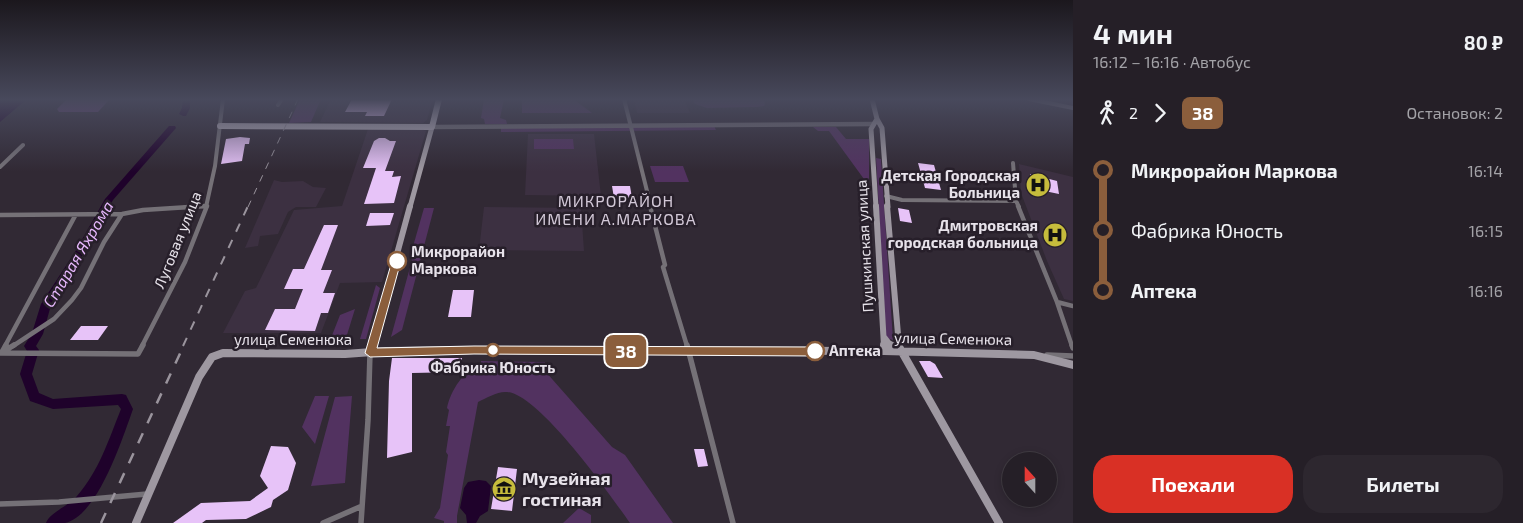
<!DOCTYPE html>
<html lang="ru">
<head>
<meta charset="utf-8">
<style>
	:root { --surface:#251f27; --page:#2d272f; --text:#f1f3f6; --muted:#a3a2a7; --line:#423d44; --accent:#d93025 }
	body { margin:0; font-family:"Exo 2",sans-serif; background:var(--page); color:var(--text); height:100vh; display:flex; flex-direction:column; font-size:19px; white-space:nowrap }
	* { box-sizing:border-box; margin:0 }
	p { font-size:16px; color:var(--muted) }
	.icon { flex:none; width:28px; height:28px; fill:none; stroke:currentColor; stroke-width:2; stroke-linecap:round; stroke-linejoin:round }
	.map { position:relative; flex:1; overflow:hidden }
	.details { display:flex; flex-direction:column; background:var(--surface); width:450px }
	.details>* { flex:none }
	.badge { padding:0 10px; border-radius:8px; font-size:18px; line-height:32px }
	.needle { width:32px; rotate:339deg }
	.buttons { position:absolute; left:1002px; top:452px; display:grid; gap:10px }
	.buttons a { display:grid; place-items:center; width:55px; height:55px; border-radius:50%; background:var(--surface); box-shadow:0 2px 8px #0003,0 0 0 1px var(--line); font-size:25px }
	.map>.badge { position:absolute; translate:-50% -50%; box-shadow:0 0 0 2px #fff }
	.legs { display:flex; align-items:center; gap:8px; height:55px; padding:0 20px; font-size:16px }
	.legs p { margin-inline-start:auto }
	.head { display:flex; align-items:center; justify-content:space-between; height:85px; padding:0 20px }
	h1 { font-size:28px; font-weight:700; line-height:38px }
	.action { display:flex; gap:10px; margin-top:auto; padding:10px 20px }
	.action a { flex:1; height:58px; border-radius:20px; background:var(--accent); color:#fff; font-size:20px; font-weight:700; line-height:58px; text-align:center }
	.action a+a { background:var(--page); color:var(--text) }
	ul { padding:0 20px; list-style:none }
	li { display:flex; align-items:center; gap:18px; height:60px; font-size:19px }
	li i { display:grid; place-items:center; width:8px; height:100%; margin:0 6px; background:currentColor }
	li i::after { content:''; width:12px; height:12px; margin:-6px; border:4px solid; border-radius:50%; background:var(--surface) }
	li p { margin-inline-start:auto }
	li:first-child i { background:linear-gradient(#0000 50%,currentColor 0) }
	li:last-child i { background:linear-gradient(currentColor 50%,#0000 0) }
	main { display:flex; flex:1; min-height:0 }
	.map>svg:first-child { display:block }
	.built { fill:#3c3041 }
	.green { fill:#523260 }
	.forest { fill:#6c447e }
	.water { fill:#1f022b }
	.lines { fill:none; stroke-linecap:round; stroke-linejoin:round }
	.river { fill:#1f022b; fill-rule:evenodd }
	.building { fill:#e7c3f8 }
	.minor-far2 { stroke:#757177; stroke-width:4 }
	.minor-far1 { stroke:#757177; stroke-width:4.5 }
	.minor { stroke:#757177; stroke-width:5.5 }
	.tertiary { stroke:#757177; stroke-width:4.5 }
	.secondary-far2 { stroke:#9e98a1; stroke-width:5 }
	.secondary-far1 { stroke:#9e98a1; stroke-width:6 }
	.secondary { stroke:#9e98a1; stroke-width:8 }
	.primary { stroke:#beb6c2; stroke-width:6 }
	.rail-far2 { stroke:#9a949d; stroke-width:1; stroke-dasharray:7 7; stroke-linecap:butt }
	.rail-far1 { stroke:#9a949d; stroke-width:2; stroke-dasharray:9 9; stroke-linecap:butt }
	.rail { stroke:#9a949d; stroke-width:2.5; stroke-dasharray:11 11; stroke-linecap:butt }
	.line-1 { fill:#8b5e3c; stroke:#fff }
	.stop-1-dot { fill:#fff; stroke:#8b5e3c; stroke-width:2.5 }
	.labels { text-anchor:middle; stroke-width:5; stroke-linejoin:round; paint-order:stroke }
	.poi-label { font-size:15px; font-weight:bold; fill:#e7e2ea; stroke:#271f2a; text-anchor:end }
	.street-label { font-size:15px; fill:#e7e2ea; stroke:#271f2a }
	.stop-label { font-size:15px; font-weight:bold; fill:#e7e2ea; stroke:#271f2a; text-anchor:start }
	.neighbourhood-label { font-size:16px; letter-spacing:1px; fill:#d2c8d7; stroke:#271f2a }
	.water-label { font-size:16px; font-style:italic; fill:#e7b8fd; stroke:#271f2a }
	.near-poi-label { font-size:18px; font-weight:bold; fill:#e7e2ea; stroke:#271f2a; text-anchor:start }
</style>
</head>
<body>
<main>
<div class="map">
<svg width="1073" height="523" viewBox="0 0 1073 523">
	<rect width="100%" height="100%" fill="#312934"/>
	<path class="built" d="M331,99h102l-6,21 -4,3 -103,-1z
		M634,99h50l6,14h-53z
		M368,129h52l6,2 -44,151 -42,1 -19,50h-98l22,-42 11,-3 38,-78 48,-4z
		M528,134h66l7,62 -76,-1z
		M1019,164l54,13v124l-9,-2 -17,-38 -26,-68z
		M274,180l8,2 21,-1 10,6 13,1 -10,19h-20l-8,5 -10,22 -18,2 -2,10 -13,2z
		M484,207l97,1 3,43 -105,-1z"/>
	<path class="green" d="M300,99h21l-10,23 -22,1z
		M484,99h20l-4,19 6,2 1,4h-22l-1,-5 -3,-1z
		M522,99h53l1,2 16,12h-70z
		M692,99h71l2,4 -1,3 -7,1 -50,1 -12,-4z
		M714,126l2,4 -215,2v-5z
		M813,127h23l10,12h23v47l-40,-55h-11z
		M534,139h39l1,10h-40z
		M876,158l5,1 12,181 -7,-2z
		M650,166h33l6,16h-34z
		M424,208h10l-32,122 -11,7 21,-77 -2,-3z
		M376,285l4,3 -14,51h-6z
		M355,309l-9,29h-15l9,-23z
		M481,361l64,1v9l67,76 13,8 48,68h-43c-20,-28 -90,-128 -123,-131 -9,-1 -21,6 -29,10l-21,114v7h-13v-2l-10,-3 6,-10 8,-53 -2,-3 4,-26h-4l3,-16 -2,-2c3,-16 18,-41 34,-42z
		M315,396h14l-14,48 -13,-17z
		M352,396l-7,87 -34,3 24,-89z
		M579,508l12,7v8h-28z"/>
	<path class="forest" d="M67,99h43l-12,13h-39l-2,-3z"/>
	<path class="water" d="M0,99h27l-27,23z
		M479,480l7,1 5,5 -3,25 -8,5 -4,7h-9l-1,-8 -6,-7 4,-20 4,-6z"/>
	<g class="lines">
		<path class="river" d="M183,99h7v9l-4,8h-3l-4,-2 3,-6z
			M169,126h6l1,2 -63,72 -29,53 -33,52 -8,29 -7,12 3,4 -7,24 7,19 14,6 69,-5 4,1 7,14c-10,28 -35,107 -68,114 -6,0 -13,0 -19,0 4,-11 23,-17 31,-27 22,-25 32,-57 44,-87l-3,-4 -65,4 -23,-8 -10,-27 7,-23 -3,-5 8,-13 9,-29 34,-52 30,-53z"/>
	</g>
	<path class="building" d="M352,99h40l-8,17h-19l2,-4h-22z
		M240,137l10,1 -1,6h-4l-3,17 -21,3 5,-25z
		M379,138h6l5,3h6l-11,30h9l-2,6 9,-1 -7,27 -30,1 12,-36h-13l11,-27z
		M918,163l16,2 7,25 -16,-2z
		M1030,174l27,7 2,13 -29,-6z
		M612,186h18l2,12h-18z
		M898,208l11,2 3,13 -12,-2z
		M370,213h24l-4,12 -24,1z
		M324,225h14l-17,45h11l-9,23h12l-7,20h-7l-6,18 -50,-1 10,-21h20l8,-20h-19l9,-20h11z
		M453,290h21l-3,27h-23z
		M81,326h27l-10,14h-28z
		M392,358h70l-1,14 -49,1v79l-25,6 2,-77z
		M919,361h11l5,3 8,14 -15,-1z
		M271,446l17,1 8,16 -8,27 -15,10 -2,7 -25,12 -40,1 -4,3h-29l28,-20 49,-2 18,-13 -8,-12z
		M694,449h10l4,17 -10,1z
		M498,467l19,2 -5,42 -21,-2z"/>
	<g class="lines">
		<path class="minor-far2" d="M624,99l27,108
			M1029,99l44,9
			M278,105l4,-6
			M1013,163l3,38 3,6
			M0,167l23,-22
			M886,196l16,4 114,1
			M185,207l22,-1
			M206,207l9,-41 8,-67"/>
		<path class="minor-far1" d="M650,206l15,59 -2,2 24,79
			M1018,206l39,96 15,44
			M0,215l122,-1 21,-4 62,-4
			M1057,302l16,4
			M5,346l70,-130
			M13,346l41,-27 18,-19 9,-12 23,-46 18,-28
			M142,346l43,-84 22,-56"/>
		<path class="minor" d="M687,345l46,178
			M1072,345l1,3
			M2,352l4,-7
			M3,352l11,-7
			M0,353l138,1 5,-9
			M1047,355l26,1
			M0,504l59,-2 88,-8
			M323,523l39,-17
			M361,523l7,-103 2,-67"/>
		<path class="tertiary" d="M432,127l441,-3"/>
		<path class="secondary-far2" d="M872,99l5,20 5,9 6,79
			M410,207l22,-80
			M876,207l-5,-78 6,-10"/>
		<path class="secondary-far1" d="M876,206l8,140
			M887,206l12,140
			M884,337l7,9
			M372,346l38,-140"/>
		<path class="secondary" d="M884,345v6
			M890,345l10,6
			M898,345l101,178
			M370,353l2,-8
			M136,523l63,-146 13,-20 11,-4 122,1 41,-3 88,-1 410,1 150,4 39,10"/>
		<path class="primary" d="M220,126l212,1 7,-28"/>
		<path class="rail-far2" d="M248,207l50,-108"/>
		<path class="rail-far1" d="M183,346l65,-140"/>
		<path class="rail" d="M101,523l83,-178"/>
	</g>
	<linearGradient id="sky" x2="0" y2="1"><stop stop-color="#1b171d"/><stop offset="0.58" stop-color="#48495c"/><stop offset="1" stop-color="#48495c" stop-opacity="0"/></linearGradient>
	<rect width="1073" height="172" fill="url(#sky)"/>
	<path class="line-1" d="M397,258l4,3 -24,87 97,-2 341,1 6,4 -6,5 -341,-2 -104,3 -5,-4 27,-92z"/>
	<defs>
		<symbol id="hospital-disc" viewBox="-11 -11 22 22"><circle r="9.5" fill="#c6bc3c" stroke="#271f2a"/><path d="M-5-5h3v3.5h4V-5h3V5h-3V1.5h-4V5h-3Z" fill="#111"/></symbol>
		<symbol id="museum-disc" viewBox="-11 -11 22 22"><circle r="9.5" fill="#c6bc3c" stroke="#271f2a"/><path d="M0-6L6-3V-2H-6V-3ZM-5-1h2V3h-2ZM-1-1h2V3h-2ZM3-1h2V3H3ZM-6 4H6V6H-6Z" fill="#111"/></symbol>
	</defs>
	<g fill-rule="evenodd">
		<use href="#hospital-disc" x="1024" y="171" width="28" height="28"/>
		<use href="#hospital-disc" x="1041" y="221" width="28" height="28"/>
		<use href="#museum-disc" x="490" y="475" width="28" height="28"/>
	</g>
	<g class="stop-1-dot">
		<circle cx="397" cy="261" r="9"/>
		<circle cx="493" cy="350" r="6"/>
		<circle cx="815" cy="351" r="9"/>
	</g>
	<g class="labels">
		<g class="poi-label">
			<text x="1020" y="181">Детская Городская<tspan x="1020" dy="17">Больница</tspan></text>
			<text x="1038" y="231">Дмитровская<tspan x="1038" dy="17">городская больница</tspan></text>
		</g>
		<g class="street-label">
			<text transform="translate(178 240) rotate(-68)" y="5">Луговая улица</text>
			<text transform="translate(865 246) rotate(-93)" y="5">Пушкинская улица</text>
			<text transform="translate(953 339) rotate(1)" y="5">улица Семенюка</text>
			<text x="293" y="345">улица Семенюка</text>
		</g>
		<g class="stop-label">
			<text x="411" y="257">Микрорайон<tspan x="411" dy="17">Маркова</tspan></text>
			<text x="829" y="356">Аптека</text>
			<text x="493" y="373" text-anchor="middle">Фабрика Юность</text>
		</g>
		<g class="neighbourhood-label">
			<text x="616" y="207">МИКРОРАЙОН<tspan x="616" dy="18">ИМЕНИ А.МАРКОВА</tspan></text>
		</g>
		<g class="water-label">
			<text transform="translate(78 254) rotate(-59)" y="6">Старая Яхрома</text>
		</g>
		<g class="near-poi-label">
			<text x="522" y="485">Музейная<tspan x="522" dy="21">гостиная</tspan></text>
		</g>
	</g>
</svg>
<div class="buttons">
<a><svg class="needle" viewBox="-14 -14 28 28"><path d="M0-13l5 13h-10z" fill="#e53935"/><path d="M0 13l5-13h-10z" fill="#a3a2a7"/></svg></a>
</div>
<b class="badge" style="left:626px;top:351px;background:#8b5e3c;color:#fff">38</b>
</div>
<section class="details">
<div class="head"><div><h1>4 мин</h1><p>16:12 – 16:16 · Автобус</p></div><b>80 ₽</b></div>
<div class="legs"><svg class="icon" aria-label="walk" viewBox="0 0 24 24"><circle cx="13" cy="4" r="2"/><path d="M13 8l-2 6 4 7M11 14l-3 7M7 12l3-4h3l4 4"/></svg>2<svg class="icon" aria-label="forward" viewBox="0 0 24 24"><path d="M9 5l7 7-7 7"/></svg><b class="badge" style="background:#8b5e3c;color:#fff">38</b><p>Остановок: 2</p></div>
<ul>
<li><i style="color:#8b5e3c"></i><b>Микрорайон Маркова</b><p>16:14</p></li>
<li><i style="color:#8b5e3c"></i><span>Фабрика Юность</span><p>16:15</p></li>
<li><i style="color:#8b5e3c"></i><b>Аптека</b><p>16:16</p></li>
</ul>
<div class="action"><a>Поехали</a><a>Билеты</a></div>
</section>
</main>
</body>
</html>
